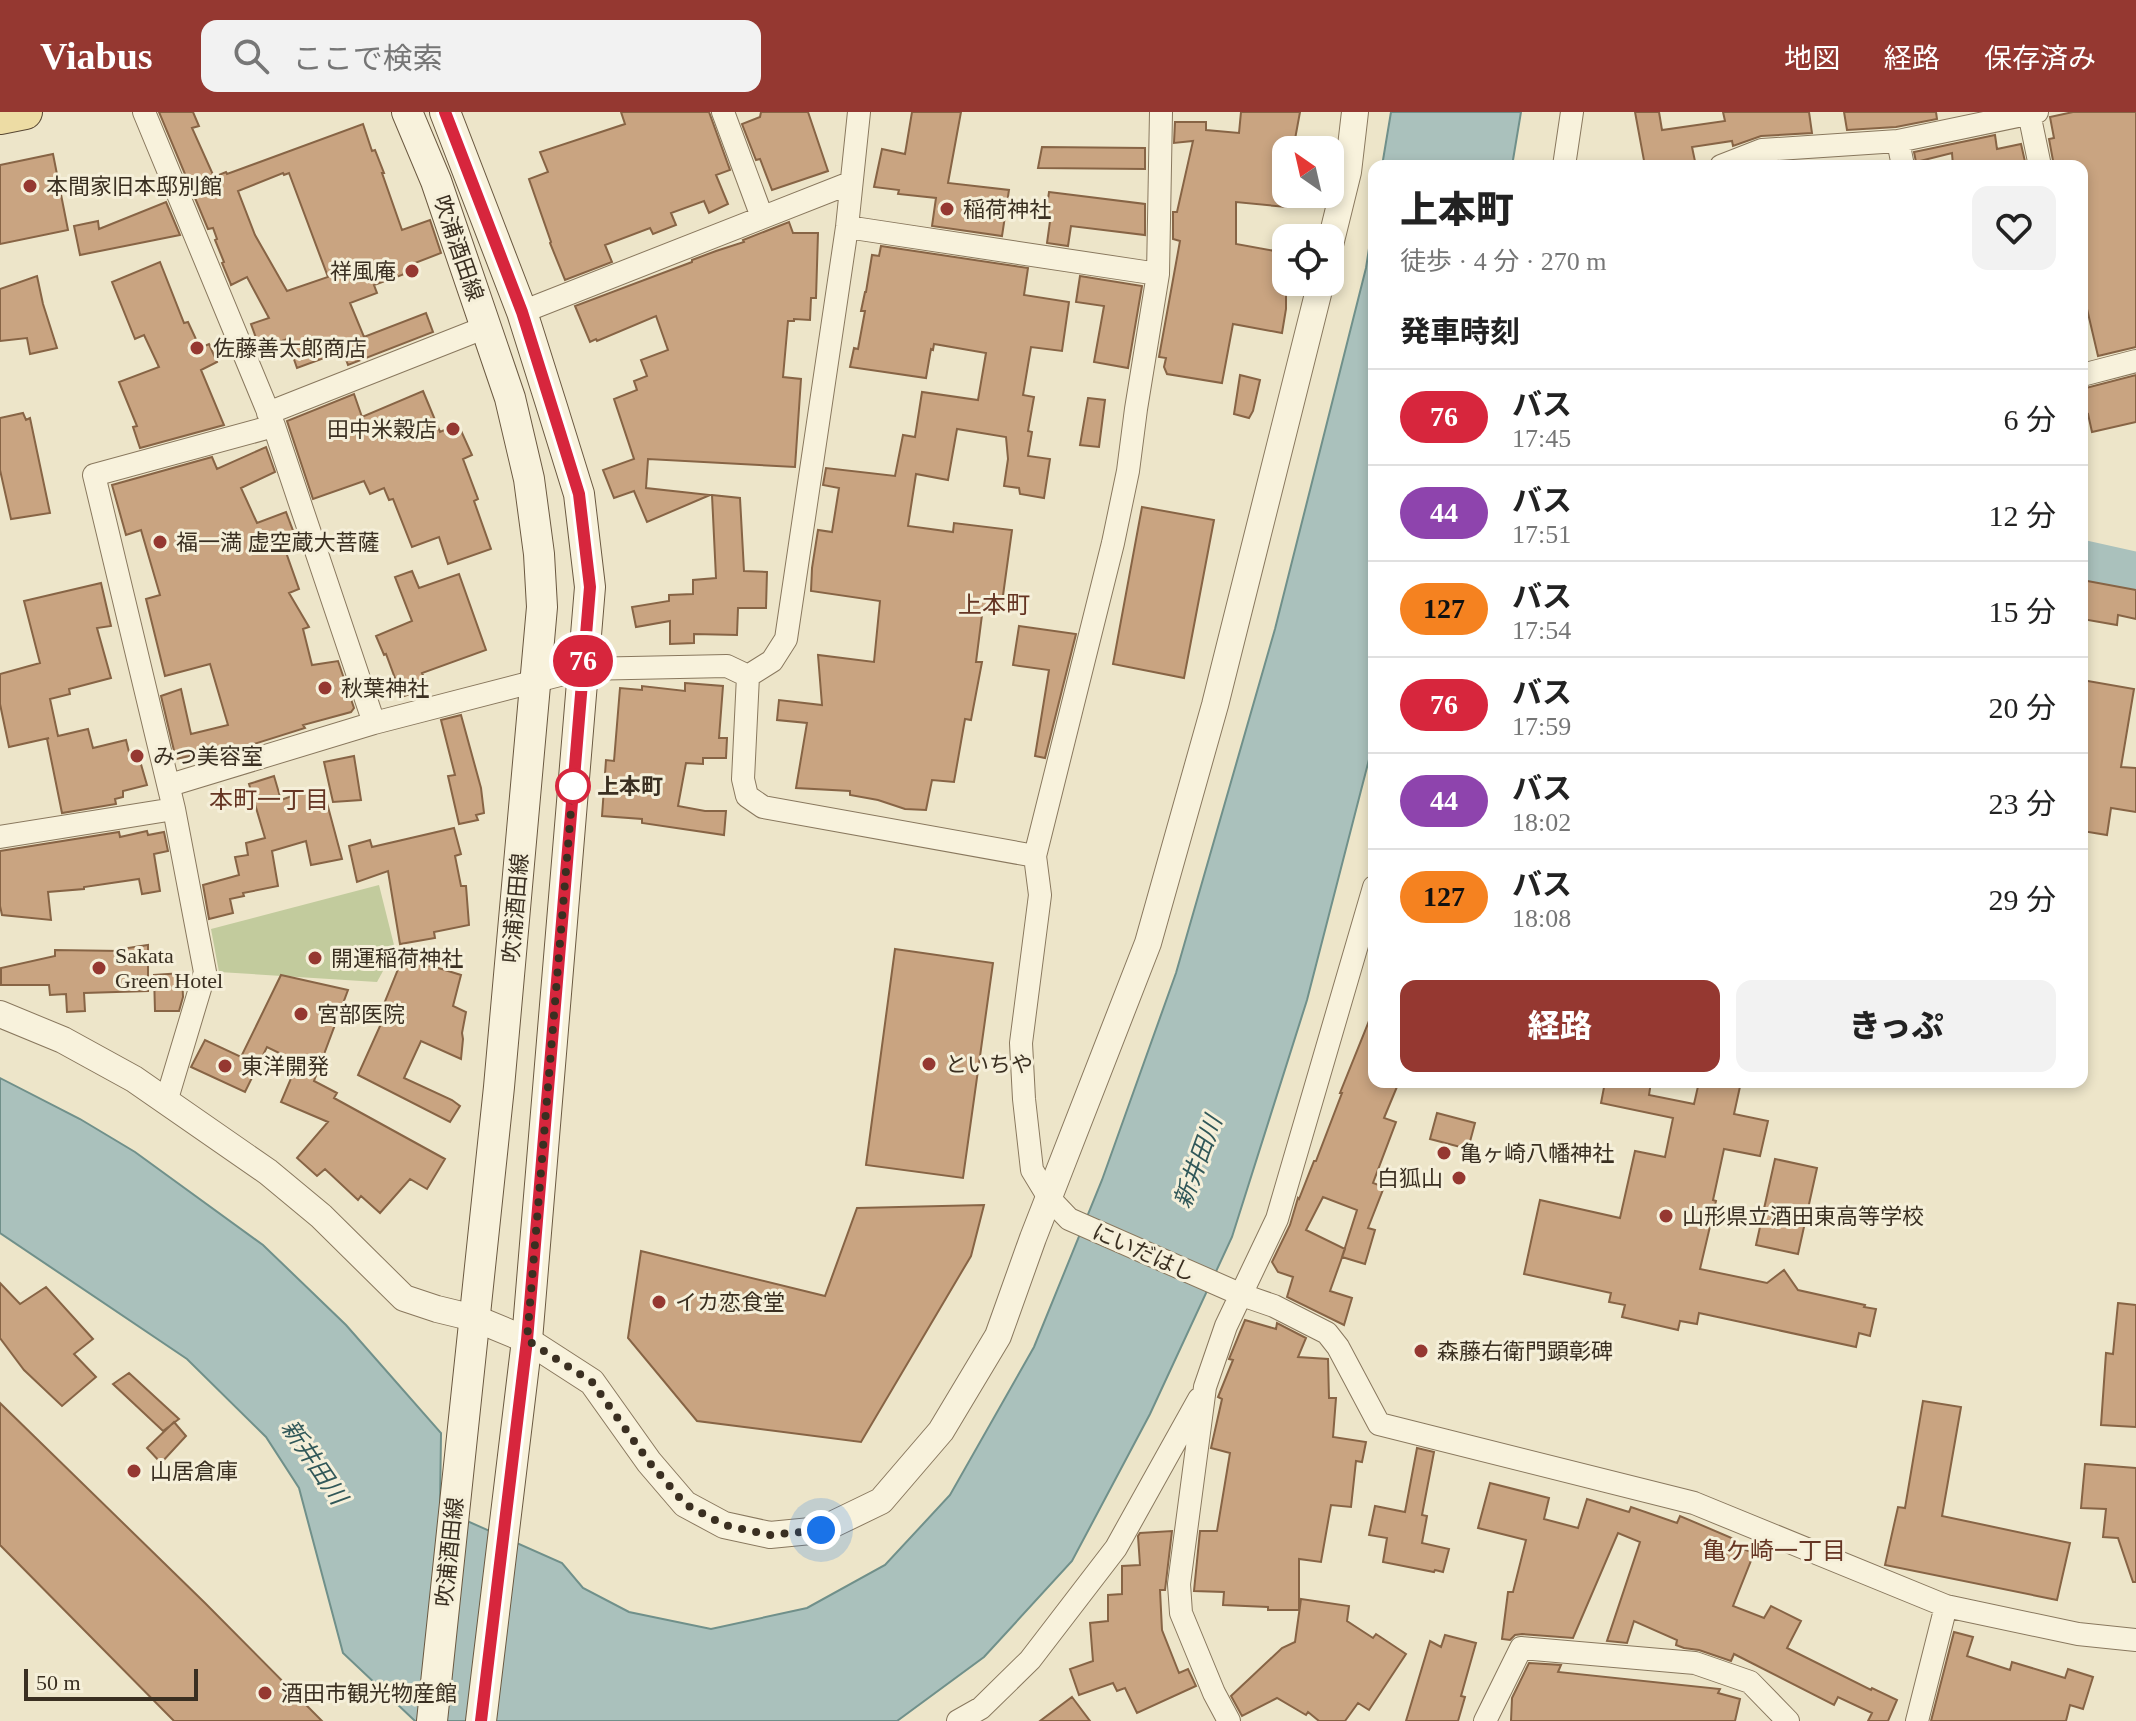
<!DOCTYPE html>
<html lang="ja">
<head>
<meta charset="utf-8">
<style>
	:root { --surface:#fff; --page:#f2f2f2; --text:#222; --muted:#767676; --line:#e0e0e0; --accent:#953831 }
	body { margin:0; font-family:"Times New Roman","Noto Sans JP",serif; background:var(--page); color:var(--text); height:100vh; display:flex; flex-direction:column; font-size:30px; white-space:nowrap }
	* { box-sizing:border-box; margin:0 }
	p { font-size:26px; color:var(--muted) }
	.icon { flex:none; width:44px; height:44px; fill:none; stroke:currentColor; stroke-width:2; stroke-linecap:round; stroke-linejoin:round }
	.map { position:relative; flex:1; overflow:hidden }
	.sheet { position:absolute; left:1368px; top:48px; width:720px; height:928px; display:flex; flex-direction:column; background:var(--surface); border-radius:16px; box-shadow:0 4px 12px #0003 }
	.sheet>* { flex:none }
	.badge { padding:0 16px; border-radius:26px; font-size:28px; line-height:52px }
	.needle { width:52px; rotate:326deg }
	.fabs { position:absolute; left:1272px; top:24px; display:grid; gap:16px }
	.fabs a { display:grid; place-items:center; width:72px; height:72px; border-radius:16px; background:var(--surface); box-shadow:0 4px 12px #0003; font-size:40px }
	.scale { position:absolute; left:24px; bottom:20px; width:174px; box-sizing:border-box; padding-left:8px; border:4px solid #3a2f21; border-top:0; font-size:22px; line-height:28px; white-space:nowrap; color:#3a2f21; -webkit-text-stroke:6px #f5efd9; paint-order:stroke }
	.you { position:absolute; width:40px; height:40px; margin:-20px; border:6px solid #fff; border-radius:50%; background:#1a73e8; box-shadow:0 0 0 12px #1a73e833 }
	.map>.badge { position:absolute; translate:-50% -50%; box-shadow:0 0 0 4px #fff }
	h2 { padding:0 32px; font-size:30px; line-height:72px }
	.round { display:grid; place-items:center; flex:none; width:84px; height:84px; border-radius:16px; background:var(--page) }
	.headline { display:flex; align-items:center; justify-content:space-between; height:136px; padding:0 32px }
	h1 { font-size:38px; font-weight:800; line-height:60px }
	.primary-button { display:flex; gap:16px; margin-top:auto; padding:16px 32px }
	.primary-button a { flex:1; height:92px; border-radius:16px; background:var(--accent); color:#fff; font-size:32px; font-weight:800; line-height:92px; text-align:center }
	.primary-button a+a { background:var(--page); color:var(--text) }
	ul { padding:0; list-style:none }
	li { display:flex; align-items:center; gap:24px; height:96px; padding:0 32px; border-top:2px solid var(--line) }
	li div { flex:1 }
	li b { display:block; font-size:30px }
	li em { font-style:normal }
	li .badge { min-width:88px; font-weight:700; text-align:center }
	header { display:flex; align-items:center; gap:48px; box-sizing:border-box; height:112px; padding:0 40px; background:var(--accent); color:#fff }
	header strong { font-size:38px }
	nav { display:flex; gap:44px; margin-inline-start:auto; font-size:28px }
	.search { width:560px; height:72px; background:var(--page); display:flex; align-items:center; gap:20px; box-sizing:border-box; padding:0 28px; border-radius:16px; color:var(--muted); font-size:30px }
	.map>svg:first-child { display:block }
	.green { fill:#c2cb9d }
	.water { fill:#aac1bc; stroke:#70908a; stroke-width:2 }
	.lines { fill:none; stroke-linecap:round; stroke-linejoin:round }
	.river { stroke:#aac1bc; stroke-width:42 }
	.building { fill:#c9a481; stroke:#876445; stroke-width:2; fill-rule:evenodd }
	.minor-casing { stroke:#89785e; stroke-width:24 }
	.tertiary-casing { stroke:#89785e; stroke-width:28 }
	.secondary-casing { stroke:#6b5941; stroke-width:32 }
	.primary-casing { stroke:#574632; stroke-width:36 }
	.minor { stroke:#f8f2dc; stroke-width:22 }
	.tertiary { stroke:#f8f2dc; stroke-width:26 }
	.secondary { stroke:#f8f2dc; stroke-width:30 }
	.primary { stroke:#eddca4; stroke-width:34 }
	.line-casing { stroke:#fff; stroke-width:18 }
	.line { stroke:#d7263d; stroke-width:12 }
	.walk { stroke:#3a2f21; stroke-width:8; stroke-dasharray:0 14.4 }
	.poi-dot { fill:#953831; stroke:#f5efd9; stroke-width:3 }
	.stop-dot { fill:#fff; stroke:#d7263d; stroke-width:4 }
	.labels { text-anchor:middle; stroke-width:6; stroke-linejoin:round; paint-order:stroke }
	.poi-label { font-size:22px; fill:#3a2f21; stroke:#f5efd9; text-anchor:start }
	.street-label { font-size:22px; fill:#3a2f21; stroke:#f5efd9 }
	.stop-label { font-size:22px; font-weight:bold; fill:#3a2f21; stroke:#f5efd9; text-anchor:start }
	.neighbourhood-label { font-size:24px; fill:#653523; stroke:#f5efd9 }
	.water-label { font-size:24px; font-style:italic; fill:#315859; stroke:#f5efd9 }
</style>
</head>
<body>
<header>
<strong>Viabus</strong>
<div class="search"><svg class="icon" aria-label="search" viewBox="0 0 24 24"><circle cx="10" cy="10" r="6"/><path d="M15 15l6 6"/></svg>ここで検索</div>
<nav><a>地図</a><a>経路</a><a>保存済み</a></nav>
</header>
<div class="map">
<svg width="2136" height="1609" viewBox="0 0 2136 1609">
	<rect width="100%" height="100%" fill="#ede5c9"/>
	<path class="green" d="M379,773l16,64 -18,33 -158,-10 -8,-43z"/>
	<path class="water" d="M1391,0h130l-9,54h-130z
		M1374,104v524l-67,260 -75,237 -82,177 -78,147 -88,96 -87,64h-482l-72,-68 -44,-165 -33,-51 -79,-78 -187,-126v-155l80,41 55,33 128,93 83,80 95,108 -1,76 122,54 21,25 46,24 82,17 96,-21 78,-43 65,-70 84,-148 68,-167 74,-207 99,-344 91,-361z"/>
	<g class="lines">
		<path class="river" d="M2082,449l54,12"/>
	</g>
	<path class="building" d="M159,0h34l6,14 -7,2 22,49 12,-5 1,2 136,-50 9,27 3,-1 9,23h-2l20,57 28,-10 11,33 -34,13 3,6 -36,13 3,8 -27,10 14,34 62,-24 7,19 -85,33 -5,-14 -46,17 -10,-29 -27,10 -9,-25 18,-6 -22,-41 -16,8 -1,-3 -8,-19 2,-1 -9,-22 2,-1 -4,-11 -5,1zM283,61l1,2 5,-2 39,104 -41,14 -32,-56 -17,-44z
		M621,0h88l21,58 -14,5 12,29 -19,9 -5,-12 -33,12 5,12 -23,9 -3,-6 -45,17 7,17 -47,18 -15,-37 1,-1 -22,-63 19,-7 -8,-20 85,-28z
		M761,0h47l20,59 -56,19 -12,-31 -4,1 -14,-36 18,-7z
		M912,0h49l-13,71 61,7 -7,46 -70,-10 4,-28 -38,-4 1,-4 -25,-3 8,-38 23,5z
		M1241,0h59l-7,38h-7v57l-50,-5v42l50,9v56l-4,24 -49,-9 -11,59 -55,-9 -3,-7 2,-9 -7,-1 21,-116 -7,-2v-27h4l16,-71 -19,2 1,-21h31v8l33,3z
		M1635,0h24l3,18 63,-9 -2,-9h86l3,21 -51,3 -28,10 -1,-5 -40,6 4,19h-51z
		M1844,0h92l1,7 -41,8 -49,3z
		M2073,0h63v235l-38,9 -14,-60h-2v-130h-28l-5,-27 5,-1 -4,-21z
		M1995,23l2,14 24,-5 5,22h-73l-1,-13 -36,9 -2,-10z
		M1042,35l103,1v21l-107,-1z
		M53,42l15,76 -68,14v-79z
		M1049,80l96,12v31l-74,-9 -3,20 -21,-3 4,-29 -5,-1z
		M166,90l14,33 -100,20 -6,-29 24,-5 1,8z
		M789,110l4,11h25l-2,65h-5l-1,22 -16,-1v2h-6l-5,56 18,2 -6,88 -147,-8 -2,29 64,7 -63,27 -13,-31 -20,7 -11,-28 31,-11 -20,-60 23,-9 -3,-9 13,-5 -6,-16 27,-10 -12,-34 -59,25 -1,-2 -6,3 -15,-36 117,-44v-2l24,-9 28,-9 -1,-2z
		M881,134l147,22 -4,27 45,7 -7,49 -31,-4 -8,48 11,2 -6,34 4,1 -4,24 22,3 -6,39 -24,-4 -1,-6 -15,-2 4,-27 -2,-22 -49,-8 -9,51 -32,-6 -8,52 45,6 1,-9 58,7 -11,80 -18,-3 -7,55h6l-11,58 -6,-1 -11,63 -22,-2 -6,30 -21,-1 -27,-9 -28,-5v-4l-54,-3 11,-65 -30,-3 2,-20 43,5 -4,-50 56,7 6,-61 -69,-10 1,-23 6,-38 14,2 7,-44 -16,-3 3,-17 69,8 8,-41 12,2 7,-45 56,8 8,-47 -52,-9 -1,6 -2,-1 -5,29 -76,-11 4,-19 4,1 7,-38h-4l4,-19h1l6,-37 7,1z
		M160,150l24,61 4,-1 12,26 9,-4 8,18 -16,8 23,55 -84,23 -7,-21 4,-1 -18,-44 40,-15 -15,-32 -9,4 -23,-57z
		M37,164l6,28 14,44 -27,6 -3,-16 -27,3v-52z
		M1080,164l62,10 -14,82 -34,-6 10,-56 -28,-4z
		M1240,263l20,5 -7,31 -4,7 -15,-4z
		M2136,263v47l-44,10 -4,-18 -6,1v-26z
		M423,279l17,41 18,-8 14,31 -9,4 15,40 -4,2 17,48 -43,15 -9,-27 -27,10 -19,-48 -4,1 -5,-12 -14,6 -6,-13 -51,18 -26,-78 67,-27 8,23z
		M1088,286l17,2 -6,47 -19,-2z
		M23,301l3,7 4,-2 20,95 -39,6 -11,-49v-52z
		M266,335l9,25 -34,16 16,35 29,-11 9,24 -13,5 17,48 -10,4 20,34 -6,2 9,36 26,-4 16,47 -3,4 -48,13 2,3 -70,22 -1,-4 -58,13 -15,-63 20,-7 10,45 37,-9 -18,-61 -45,12 -19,-77 14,-4 -19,-65 -15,5 -14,-50 100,-28 5,12z
		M712,383l28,3 4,73 23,1 -1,36h-28l-1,27 -43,-1v9l-24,1v-23l-34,6 -4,-20 37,-6v-6l24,-1v-14l23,-2z
		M1142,395l72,13 -30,158 -71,-14z
		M412,459l7,17 40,-14 27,76 -64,23 6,14 -26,10 -16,-43 -2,1 -8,-19 36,-15 -17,-44z
		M2082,468l54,10v29l-18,-4 -1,10 -35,-6z
		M101,471l10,43 -14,2 14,50 -42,11 1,5 -20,5 8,37 30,-7 5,19 33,-8 4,16 8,-2 9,31 -24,6v6l-8,2 1,5 -54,9 -15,-74 2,-1 -40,9 -9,-43v-30l40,-11 -16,-62z
		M1019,514l57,8 -31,124 -10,-2 14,-86 -36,-5z
		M2082,568l52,9 -13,78 15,1v44l-25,-4 -4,27 -25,-4z
		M685,571l38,3 -4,52h8l-1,20h-23v6l-17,-1 -8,43 27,5h21l-2,24 -82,-12v-4l-40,-3 4,-56 8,1 6,-73 22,2v-4l43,5z
		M461,603l20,73 3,25 -8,2 2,5 -19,4 -11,-48 7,-1 -14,-55z
		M354,644l7,44 -28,2 -9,-40z
		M274,664l7,24 28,-10 14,-2 19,71 -31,6 -5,-24 -34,10 6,35 -35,7 1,3 -14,3 3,14 -24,6 -6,-34 36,-10 -4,-18 13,-2 -2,-12 19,-5 -16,-54z
		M454,716l7,26 -6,2 6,30h5l3,39 -35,7 1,6 -35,6 -12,-73 -31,11 -8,-36 21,-6 2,7z
		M147,719l1,4 16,-3 4,19 -14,3 6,37 -18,3 -3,-15 -55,8v2l-36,3 3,28 -49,-5 -2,-9v-55l119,-19 1,5z
		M148,833v46l-64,2 1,18 -18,1 -1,-18 -16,1 -1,-10h-48v-17l54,-12v-6l66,1v-2z
		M895,837l98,14 -30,215 -97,-13z
		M403,845l58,18 -8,31 13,6 -4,21 1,6 -2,20 -40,-18 -17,37 48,22 8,6 -10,16 -92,-47 31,-69 -5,-2z
		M182,861l1,24 -4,14h-24l-1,-36z
		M281,863l67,15 -34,91 23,12 -3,5 111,61 -18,30 -17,-10 -30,34 -19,-17 -3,4 -33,-31 -8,7 -20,-18 31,-36 -47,-20 17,-40 -31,-15 -22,45 -54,-25 14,-27 36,17z
		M1373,899l1,71h25l-15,36 12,4 -23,61 11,4 -16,41 7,2 -10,34 -23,-7 15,-47 -34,-13 -17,33 39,19 -15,42 22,7 -8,27 -57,-28 6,-20 -15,-5 -6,-10 18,-37 8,-27 1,1 15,-38h2l26,-68h-2z
		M1605,970h46l-2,13 45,9 5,-22h42l-7,32 34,7 -8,35 -36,-7 -11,51 3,1 -16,68 67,14 17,-13 14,20 67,15 -1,2 12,2 -6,27 -11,-3 -3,14 -157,-34 -2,11 -17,-3 -2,9 -56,-13 3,-12 -16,-3 2,-9 -87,-19 16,-74 80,18 15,-67 30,6 8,-39 -72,-15z
		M1437,1001l38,10 -7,26 -38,-10z
		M1775,1047l42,9 -19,86 -42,-9z
		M984,1093l-13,51 -110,186 -164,-21 -69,-83 13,-87 184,45 32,-88z
		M0,1171l20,21 26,-17 47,52 -19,15 22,23 -34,29 -38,-36 -24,-32z
		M2118,1191l18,2v122l-35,-2 5,-72 7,1z
		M1245,1208l31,9 1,-6 29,15 -8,19 30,2 1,39h7l-3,39 33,5 -4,20 -6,-1 -5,46 -20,-2 -10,57 -22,-3v51h-31v-3l-45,-2 1,-13 -30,-1 6,-60h17l13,-78 -19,-5 11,-49 -4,-2 15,-37 -4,-1z
		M129,1261l50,46 -16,12 -50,-47z
		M1923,1289l38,6 -19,109 128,27 -13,57 -172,-35 13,-58 7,1z
		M0,1291l205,200 117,118h-148l-174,-176z
		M174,1310l12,14 -25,27 -14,-15z
		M1417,1336l17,4 -12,63 5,1 -5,27 27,6 -6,23 -8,-2 -1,2 -51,-10 4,-24 -18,-3 6,-29 30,6z
		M2085,1352l51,4v114h-3l-15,-44 -15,-1 3,-28 -25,-1z
		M1490,1371l59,15 -5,21 34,9 9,-29 42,13 2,-5 46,16 3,-7 54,23 -2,6 22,8 -21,53 31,12 7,-12 30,15 -14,27 84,42 1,-2 25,12 -9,21h-20l4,-8 -34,-16 -4,8 -100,-51 -3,7 -32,-11 -15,-2 -8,-3 1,-5 -43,-19 -7,22 -20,-2 33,-99 -22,-9 -45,105 -51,-4 -7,1 -5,5 -8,-1 6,-47h5l13,-52 -48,-12z
		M1172,1419l-7,59h-5l2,40 17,43 9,-4 8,17 -59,27 -12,-25 -8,3 -4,-8 -34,12 -9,-26 23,-8 -3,-38 18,-2v-26l14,-1v-28l18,-1 -2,-29 2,-3z
		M1301,1487l48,7 -2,15 26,17 3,-4 30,20 -37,56 -11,-7 -13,18h-26l-11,-9 -2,3 -29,-17 -35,18 -11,-20 51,-48 13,-6z
		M1954,1520l19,5 -6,19 43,14 2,-8 53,16 3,-9 25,8 -10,32 -13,-4 -4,16h-135z
		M1445,1523l31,8 -15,53 4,1 -7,24h-52l24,-80 11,6z
		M1529,1551l32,2 -3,7 162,17 -2,4 22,6 -5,22h-224l1,-23z
		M1072,1585l18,24h-50z"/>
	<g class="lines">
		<defs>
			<path id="minor" d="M144,0l130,314 100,297
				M723,0l39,105
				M1161,0l-3,162 -22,135 -8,62 -15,72 -78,313 5,39 -19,148 3,56 8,71 17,28 20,21 173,76 32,11 53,27 11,14 41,77 315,79 252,103 132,28 58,6
				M2029,1l11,53
				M1898,29l5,25
				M1564,54l8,-54
				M1721,54l41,-16 136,-9 139,-29
				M847,115l311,47
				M522,200l328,-129
				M2082,263l54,-14
				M268,301l218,-86
				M748,564l24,-15 14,-22 61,-412 12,-115
				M748,564l-5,103 4,17 16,11 272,49
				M170,673l204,-62 209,-54 144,-3 21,10
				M0,725l174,-28 -80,-334 180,-49
				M166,990l39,-130 -31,-163
				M958,1609l23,-13 49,-48 86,-112 83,-149
				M1229,1609l-15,-28 -33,-80 -2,-29 26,-197 21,-61 51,-107 97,-332
				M1485,1609l36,-73 174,15 55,19 38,39
				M1917,1609l29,-115"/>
			<path id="tertiary" d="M1330,133l18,-73 7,-60
				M0,902l63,26 71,39 134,93 53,44 83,82 33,11 37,9 53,22 65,42 57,80 36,42 39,21 46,10 51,-5 60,-29 60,-70 57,-95 35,-98 115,-295 67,-238 106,-423"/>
			<path id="secondary" d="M407,0l29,69 74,217 19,81 10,75 3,53 -43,480 -67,634
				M445,0l77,200 30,95 27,87 11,93 -63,753 -46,381"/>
			<path id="primary" d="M0,5l25,-5"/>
		</defs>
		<use href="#minor" class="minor-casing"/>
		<use href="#tertiary" class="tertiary-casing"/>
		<use href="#secondary" class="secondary-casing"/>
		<use href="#primary" class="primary-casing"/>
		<use href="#minor" class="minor"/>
		<use href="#tertiary" class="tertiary"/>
		<use href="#secondary" class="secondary"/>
		<use href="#primary" class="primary"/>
	</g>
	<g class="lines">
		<defs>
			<path id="line" d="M445,0l77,200 39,124 18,58 11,93 -63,753 -46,381"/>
		</defs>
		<use href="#line" class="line-casing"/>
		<use href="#line" class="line"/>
		<path class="walk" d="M573,674l-46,554 65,42 57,80 36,42 39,21 46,10 51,-5"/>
	</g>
	<g class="poi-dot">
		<circle cx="30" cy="74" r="8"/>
		<circle cx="947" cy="97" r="8"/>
		<circle cx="412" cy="159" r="8"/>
		<circle cx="197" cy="236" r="8"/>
		<circle cx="453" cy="317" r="8"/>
		<circle cx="160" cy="430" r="8"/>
		<circle cx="325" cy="576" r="8"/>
		<circle cx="137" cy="644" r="8"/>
		<circle cx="315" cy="846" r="8"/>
		<circle cx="99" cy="856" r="8"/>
		<circle cx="301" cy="902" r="8"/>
		<circle cx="929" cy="952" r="8"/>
		<circle cx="225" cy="954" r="8"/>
		<circle cx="1444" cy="1041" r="8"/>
		<circle cx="1459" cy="1066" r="8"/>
		<circle cx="1666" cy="1104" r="8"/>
		<circle cx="659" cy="1190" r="8"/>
		<circle cx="1421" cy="1239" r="8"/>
		<circle cx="134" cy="1359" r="8"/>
		<circle cx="265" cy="1581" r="8"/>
	</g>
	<circle class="stop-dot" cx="573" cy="674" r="16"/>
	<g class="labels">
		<g class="poi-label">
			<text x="46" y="82">本間家旧本邸別館</text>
			<text x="963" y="105">稲荷神社</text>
			<text x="396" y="167" text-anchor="end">祥風庵</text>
			<text x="213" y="244">佐藤善太郎商店</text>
			<text x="437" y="325" text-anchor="end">田中米穀店</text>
			<text x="176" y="438">福一満 虚空蔵大菩薩</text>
			<text x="341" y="584">秋葉神社</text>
			<text x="153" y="652">みつ美容室</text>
			<text x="115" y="851">Sakata<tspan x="115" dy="25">Green Hotel</tspan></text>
			<text x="331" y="854">開運稲荷神社</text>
			<text x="317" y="910">宮部医院</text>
			<text x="945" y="960">といちや</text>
			<text x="241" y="962">東洋開発</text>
			<text x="1460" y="1049">亀ヶ崎八幡神社</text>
			<text x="1443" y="1074" text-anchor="end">白狐山</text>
			<text x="1682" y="1112">山形県立酒田東高等学校</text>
			<text x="675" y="1198">イカ恋食堂</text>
			<text x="1437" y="1247">森藤右衛門顕彰碑</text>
			<text x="150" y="1367">山居倉庫</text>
			<text x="281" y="1589">酒田市観光物産館</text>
		</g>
		<g class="street-label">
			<text transform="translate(459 136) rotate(71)" y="8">吹浦酒田線</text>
			<text transform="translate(515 796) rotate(-85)" y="8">吹浦酒田線</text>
			<text transform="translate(1144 1140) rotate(24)" y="8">にいだはし</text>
			<text transform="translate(449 1440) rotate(-84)" y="8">吹浦酒田線</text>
		</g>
		<g class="stop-label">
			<text x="597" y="682">上本町</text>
		</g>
		<g class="neighbourhood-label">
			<text x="994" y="501">上本町</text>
			<text x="269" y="696">本町一丁目</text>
			<text x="1774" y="1447">亀ケ崎一丁目</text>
		</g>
		<g class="water-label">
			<text transform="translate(1198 1050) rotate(-70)" y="8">新井田川</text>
			<text transform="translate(314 1350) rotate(56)" y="8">新井田川</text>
		</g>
	</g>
</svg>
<div class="fabs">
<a><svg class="needle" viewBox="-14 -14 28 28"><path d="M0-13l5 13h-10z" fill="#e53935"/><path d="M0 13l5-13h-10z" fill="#767676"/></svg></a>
<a><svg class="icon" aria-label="locate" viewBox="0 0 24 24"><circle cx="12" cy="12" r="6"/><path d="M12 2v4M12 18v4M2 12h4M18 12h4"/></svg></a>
</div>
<div class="scale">50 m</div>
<div class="you" style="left:821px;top:1418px"></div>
<b class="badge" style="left:583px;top:549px;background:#d7263d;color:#fff">76</b>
<section class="sheet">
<div class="headline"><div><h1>上本町</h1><p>徒歩 · 4 分 · 270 m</p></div><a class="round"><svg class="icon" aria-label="heart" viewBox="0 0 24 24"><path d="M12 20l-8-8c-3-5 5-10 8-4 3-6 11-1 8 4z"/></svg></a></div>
<h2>発車時刻</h2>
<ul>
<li><span class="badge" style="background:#d7263d;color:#fff">76</span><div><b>バス</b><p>17:45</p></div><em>6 分</em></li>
<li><span class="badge" style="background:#8e44ad;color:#fff">44</span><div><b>バス</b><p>17:51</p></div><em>12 分</em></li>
<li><span class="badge" style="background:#f58220;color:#111">127</span><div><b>バス</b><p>17:54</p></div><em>15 分</em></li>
<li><span class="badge" style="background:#d7263d;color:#fff">76</span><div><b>バス</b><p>17:59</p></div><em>20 分</em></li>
<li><span class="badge" style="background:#8e44ad;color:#fff">44</span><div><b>バス</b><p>18:02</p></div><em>23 分</em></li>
<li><span class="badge" style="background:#f58220;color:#111">127</span><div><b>バス</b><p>18:08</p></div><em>29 分</em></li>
</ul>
<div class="primary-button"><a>経路</a><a>きっぷ</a></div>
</section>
</div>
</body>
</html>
